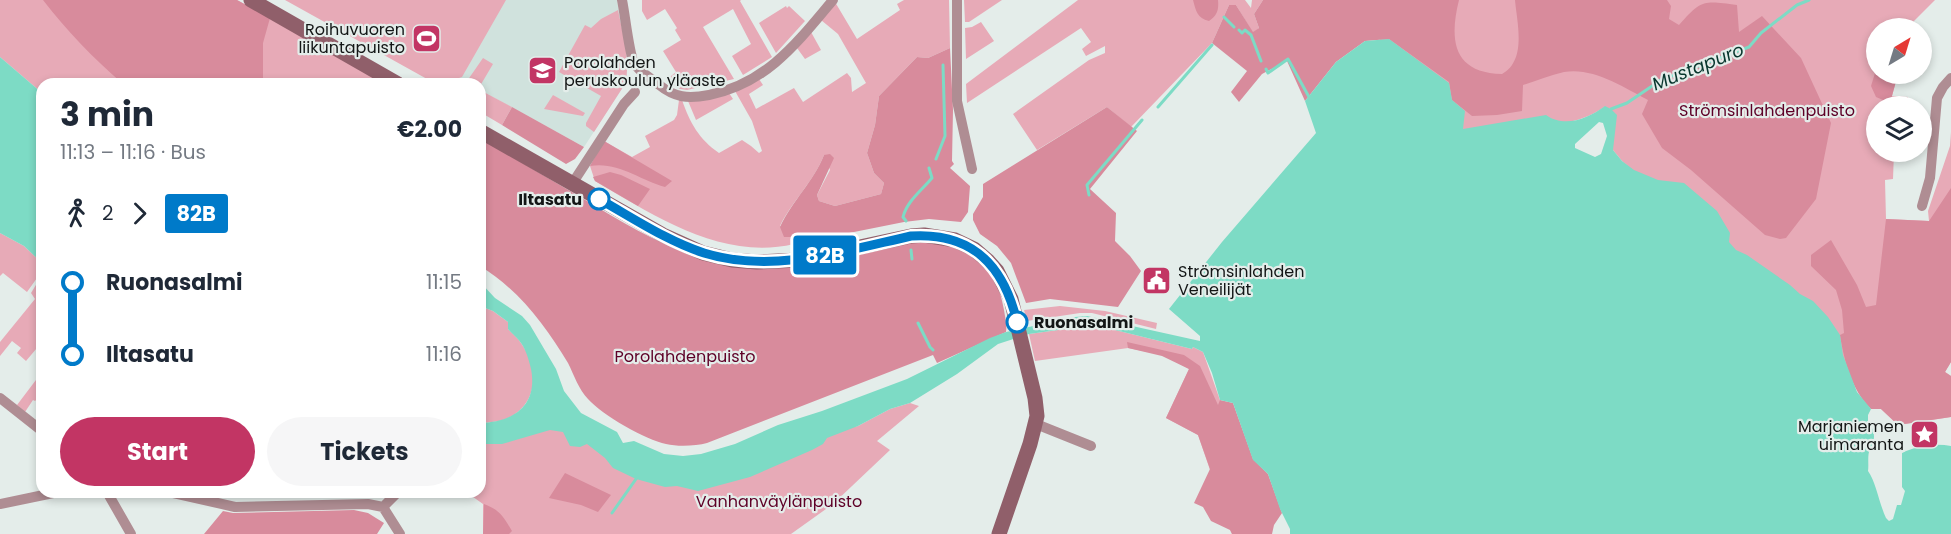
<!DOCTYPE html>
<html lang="en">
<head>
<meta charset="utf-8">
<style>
	:root { --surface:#fff; --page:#f6f6f7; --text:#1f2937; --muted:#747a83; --accent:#c23564 }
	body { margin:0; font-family:Poppins,sans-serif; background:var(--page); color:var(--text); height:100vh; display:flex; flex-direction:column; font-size:22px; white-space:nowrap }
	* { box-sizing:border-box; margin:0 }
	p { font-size:20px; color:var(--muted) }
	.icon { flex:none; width:33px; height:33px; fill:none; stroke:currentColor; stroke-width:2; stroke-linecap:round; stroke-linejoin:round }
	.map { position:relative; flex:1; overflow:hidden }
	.panel { position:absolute; left:36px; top:78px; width:450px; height:420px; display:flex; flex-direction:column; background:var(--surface); border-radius:18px; box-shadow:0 3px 9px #0003 }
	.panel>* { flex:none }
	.badge { padding:0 12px; border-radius:4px; font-size:21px; line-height:39px }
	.needle { width:39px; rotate:38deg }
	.controls { position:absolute; left:1866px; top:18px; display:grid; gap:12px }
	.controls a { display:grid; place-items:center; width:66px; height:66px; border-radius:50%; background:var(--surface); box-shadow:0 3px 9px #0003; font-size:30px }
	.map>.badge { position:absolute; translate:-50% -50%; box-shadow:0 0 0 3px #fff }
	.legs { display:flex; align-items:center; gap:9px; height:66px; padding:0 24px; font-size:20px }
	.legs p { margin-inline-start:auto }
	.overview { display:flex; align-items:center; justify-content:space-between; height:102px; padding:0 24px }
	h1 { font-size:33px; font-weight:700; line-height:45px }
	.action { display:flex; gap:12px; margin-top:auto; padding:12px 24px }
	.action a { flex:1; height:69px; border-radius:36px; background:var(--accent); color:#fff; font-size:24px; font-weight:700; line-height:69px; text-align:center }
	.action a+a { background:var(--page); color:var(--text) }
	ul { padding:0 24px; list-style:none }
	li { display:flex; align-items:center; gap:21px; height:72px; font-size:22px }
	li i { display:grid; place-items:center; width:9px; height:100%; margin:0 8px; background:currentColor }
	li i::after { content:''; width:15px; height:15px; margin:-8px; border:4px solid; border-radius:50%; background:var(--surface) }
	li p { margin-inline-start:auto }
	li:first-child i { background:linear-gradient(#0000 50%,currentColor 0) }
	li:last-child i { background:linear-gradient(currentColor 50%,#0000 0) }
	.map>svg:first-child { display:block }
	.built { fill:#d0e2dd }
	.green { fill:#e7aab7 }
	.forest { fill:#d88b9c }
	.water { fill:#7ddbc5; fill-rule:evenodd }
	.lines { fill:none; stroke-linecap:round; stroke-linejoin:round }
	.stream { stroke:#7ddbc5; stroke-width:3 }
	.street { stroke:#af8d93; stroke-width:10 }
	.secondary { stroke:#905f6a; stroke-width:15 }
	.line-1-casing { stroke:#fff; stroke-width:14 }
	.line-1 { stroke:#007ac9; stroke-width:9 }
	.stop-1-dot { fill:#fff; stroke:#007ac9; stroke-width:3 }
	.labels { text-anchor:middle; stroke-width:4.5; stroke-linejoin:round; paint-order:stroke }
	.poi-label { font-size:16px; fill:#131616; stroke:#e4edea; text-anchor:end }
	.park-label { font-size:16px; fill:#5e0027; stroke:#e4edea }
	.stop-label { font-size:16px; font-weight:bold; fill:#131616; stroke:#e4edea; text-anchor:end }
	.water-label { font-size:18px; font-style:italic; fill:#09372e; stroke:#e4edea }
</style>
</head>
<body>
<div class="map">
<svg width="1951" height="534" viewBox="0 0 1951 534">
	<rect width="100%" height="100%" fill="#e4edea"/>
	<path class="built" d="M499,0h118l10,55v21l-2,8 -41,63 -104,-57v-6h-10l-14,-8z"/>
	<path class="green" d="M0,0h237l149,84h-344v9l-42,-36z
		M285,0h221l-44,77 -9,3 -8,-1 -5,5h-4z
		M642,0h99l-1,1 32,56 -29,18 -11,-19 19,-12 -18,-35 -30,18 31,52 -47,11 -7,-1 -14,-9 10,-8 -13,-21 18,-11 -6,-10 2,-2 -12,-19 -18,11 -5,-9z
		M904,0h45l1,48 -22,10 -11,-1 -38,39 -4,29 -8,28 7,20 10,10 -3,11 -46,12 -16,-5 -2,-6 13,-25 -6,-15c-10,26 -32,46 -44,71l13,11 1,7c-72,17 -139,-28 -199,-63l-5,-15 14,-25 28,16 18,-10 -5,-11 29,-16 3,-5 2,-15h3c8,23 17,39 37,53l23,-13 9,6 8,7 3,-2 -10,-30 -17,-30 24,-12 4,6 -14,9 7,15 38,-21 9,14 44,-29 4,5 1,14 14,-9 -28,-49 -17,-14 14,-18 22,37 43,-29 -3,-6z
		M964,0h38l-33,22h-4z
		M1078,0h167l6,8 1,-8h11l-9,14 5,14 -6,5 -17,-28h-7l-17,38 -81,84 -24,-20 -70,43 -24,-36 76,-54 16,-7v-7l-19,10 -4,-7 9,-7 -10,-14 -114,75 -1,-19z
		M1343,0h592l-23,23 -2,5h-34v46h22l-6,22 16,1v9h-32v46h18l-1,27 -8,1 1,39 43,2 -1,-10 22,-65 1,-14v230l-6,10 6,4v41l-53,8 -17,-16h-10l-43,-71 -206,-177 -9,-11 -2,-41 -7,-2c-31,24 -101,23 -141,22z
		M786,6l1,2 2,-2 16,15 -29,32 -17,-30z
		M618,10c5,25 13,49 7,74l-31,48 -8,-6v-3l15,-27 -42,-24 26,-47 6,3 10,-9z
		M981,22l13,19 -28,18 -1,-31 7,-1z
		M811,32l10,18 -16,9 -8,-11z
		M483,58l10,6 -13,22v-2h-15z
		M480,90l32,17 -10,18 -22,-13z
		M729,93l4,6 -37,21 -8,-19z
		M553,95l32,18 -2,3 -39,-7z
		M0,233l24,13 18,17v8l-15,21 -24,-19 -3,3z
		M42,275v67l-16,19 -9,-8 4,-5 -9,-7 -12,15v-14l35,-43 -4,-6z
		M480,306l13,5 15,11v7c5,5 10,9 13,14 19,27 17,62 -15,76 -7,3 -16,3 -23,4h-3z
		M1060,306l45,5 52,12 -1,6 -64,-16h-12l-53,8 -3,-11z
		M1073,328l42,2 77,19 1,-2 10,5 17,48 12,134 -34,-99 -32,-17 23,-49 -26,-14 -35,-7 -93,13 -6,-27z
		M42,372v25l-2,-1 -5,5 -2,-1 -8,12 -8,-7z
		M910,403l9,3 -42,35 13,9 -57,54 -42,30h-308v-30l-17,-12h14v-54l74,-13 84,45 220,-44 32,-17z"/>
	<path class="forest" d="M43,0h194l33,18 -7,25v41l-141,-1c-29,-25 -55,-52 -79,-83z
		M1193,0h25c1,10 -1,16 -9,21 -12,-3 -13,-10 -16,-21z
		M1263,0h196c-10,40 -6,73 43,74 25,-14 15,-51 13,-74h152l4,6 -2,13 10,6c22,-25 24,-25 58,-20l2,27 23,-16 39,42 30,65 -15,76 -30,39 -6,1 -15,-4 -74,-65 -29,-22 -20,-34 6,-14c-25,-13 -55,-33 -84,-28 -14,3 -28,9 -41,13l-1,26 -25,4 -25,1 -20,-16 -3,-18 -60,-43 -24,2 -29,21 -31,39 -18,-40 -25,13 -23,28 -8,-10 16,-21 -35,-28 17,-38h7l17,27 6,-4 -5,-14z
		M950,48l3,62 -1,51 2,3 -4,4 20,18 -2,26 -7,10 -32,-3 -25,3 -110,22 -1,-7h-9l-4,-10c12,-26 34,-46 44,-72l6,-1 4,4 -17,37 2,6 16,5 46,-12 3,-11 -10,-10 -7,-20 8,-28 4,-29 38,-39 11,1z
		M1876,70v4h22l-8,29 -14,-6 -5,-11z
		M512,107l72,40 -9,12 -9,5 -64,-39z
		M1107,107l30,24 -47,58 26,24 -1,28 15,15 11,15 -23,36 -68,-8 -24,4 -15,-40 -14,-17 -17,-12 -7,-14v-6l10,-17v-13z
		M480,138c34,20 68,40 102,60 60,36 124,76 197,70 53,-3 123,-39 174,-22 31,11 46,33 51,64 1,7 3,14 2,22l-69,31 -4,-8 -226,88c-11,3 -29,4 -41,1 -20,-4 -64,-29 -78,-45 -9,-9 -14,-24 -20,-36 -23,-38 -49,-73 -88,-97z
		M604,141l68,40 -7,6c-25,-7 -48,-26 -75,-21z
		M610,172l11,3 29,14 -12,17 -43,-25 -2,-4z
		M1951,188v174l-6,10 6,4v41l-53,8 -17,-16h-10c-19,-18 -27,-48 -31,-74l4,-2 -2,-23 -6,-20 -25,-24v-11l20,-15 26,45 9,22 10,-2 10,-86 43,2z
		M1127,342l57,13 16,11 18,39 2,-5 13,3 20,56 15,15 14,39 -8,12 -2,9h-40l-2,-4 -19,-9 -8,-14 -9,-4 16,-34 -12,-34 -32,-17 23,-49 -27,-13 -34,-8z
		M565,473l46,22 -13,17 -17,-7 -32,-7z
		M484,504c16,6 19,12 28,27l-3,3h-26z
		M354,510l14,3 16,10 -7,11h-173l19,-23 10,2z"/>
	<path class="water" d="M1389,39l60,44 3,17 13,11 -2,18 83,-14c18,13 42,4 59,-9l6,3 6,6 -4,35 9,11 12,9 24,10 26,3 33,28 13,22 -1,9 7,8 11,5 43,30 10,9 13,7 15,16 12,18 3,20 14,37 14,17 -3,6v11l5,3c2,10 1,12 -3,20 -3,6 -1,15 -2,22 8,11 11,32 18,47l3,3 4,-2 4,-14h4l4,-14 -3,-4v-34c15,-7 32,-10 49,-7v88h-661v-5l-10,-20 -12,-35 -15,-14 -20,-57 -13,-3 -8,-27 -9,-21 -10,-5 -1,2 -77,-19 -18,-2h-24l-44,6 -31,10 -41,30 -47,29 -20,6 -32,17 -31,12 -4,6 -11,6 -62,27 -52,14 -21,-5 -12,1 -29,-8 -23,-11 -8,-10 -18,-14 -7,3 -10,-1 -7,-14 -13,-2 -48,14h-22v-21c34,-1 58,-18 51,-54 -2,-9 -5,-19 -10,-26 -3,-5 -9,-9 -13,-14v-7l-15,-11 -13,-5v-24l15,16 27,18 8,9 26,44 8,22 17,22 36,19 6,11 11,-2 30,13 19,2 18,-2 34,-10 43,-19 44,-14 85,-32 83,-41 16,-6 69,-15 12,-1 113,25v-5l-31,-27 53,-67 94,-109 -11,-32 31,-39 29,-21zM1599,122l4,1 4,13 -6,18 -6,3 -20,-9v-4z
		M0,57l42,36v170l-18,-17 -24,-13z"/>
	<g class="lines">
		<path class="stream" d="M1224,17l10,10
			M1239,30l3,3 3,-3 6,5 10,26
			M1266,69l2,4 20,-14 21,38
			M1158,107l54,-62
			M1611,109l16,-6 34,-23 88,-33 12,-14 36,-28 12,-5
			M936,159l9,-23 -2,-71
			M1089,195l-2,-10 55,-65
			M906,221l-3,-4c4,-16 19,-27 29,-39l-3,-10
			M911,250l1,9
			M918,323l12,24 3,3
			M612,513l24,-34"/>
		<path class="street" d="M622,0c3,14 7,53 12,63 5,9 17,15 24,21 17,14 30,15 51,11 57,-11 88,-52 124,-95
			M957,0v101l15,68
			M572,184l52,-80 11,-12
			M1922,206l8,-28 7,-80 6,-11 8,-9
			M0,398l42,33
			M1036,424l55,22
			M107,492l24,42
			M169,492l66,15 133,-3 15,3
			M0,504l58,-12
			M383,507l17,27
			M383,507l15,-15"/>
		<path class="secondary" d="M251,0l147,84
			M480,131l183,104 40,18 29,7 25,2 42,-2 112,-24 13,-1 31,5 19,9 14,12 9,10 14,28 24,99 2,18 -7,28 -31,90"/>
	</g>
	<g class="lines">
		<defs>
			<path id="line-1" d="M599,199c34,19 68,42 105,54 68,21 140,-2 207,-17 62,-4 93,30 106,86"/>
		</defs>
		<use href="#line-1" class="line-1-casing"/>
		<use href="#line-1" class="line-1"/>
	</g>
	<defs>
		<symbol id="stadium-square" viewBox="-11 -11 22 22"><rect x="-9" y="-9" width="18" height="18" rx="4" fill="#c23564" stroke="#e4edea"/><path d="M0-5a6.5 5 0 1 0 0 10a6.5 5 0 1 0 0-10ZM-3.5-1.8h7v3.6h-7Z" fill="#fff"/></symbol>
		<symbol id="school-square" viewBox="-11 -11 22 22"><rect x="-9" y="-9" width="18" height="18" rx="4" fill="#c23564" stroke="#e4edea"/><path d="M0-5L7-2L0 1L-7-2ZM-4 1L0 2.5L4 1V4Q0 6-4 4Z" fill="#fff"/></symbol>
		<symbol id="civic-square" viewBox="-11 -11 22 22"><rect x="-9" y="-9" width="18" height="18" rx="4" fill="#c23564" stroke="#e4edea"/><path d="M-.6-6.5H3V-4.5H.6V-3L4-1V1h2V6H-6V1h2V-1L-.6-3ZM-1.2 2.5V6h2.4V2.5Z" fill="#fff"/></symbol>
		<symbol id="sight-square" viewBox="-11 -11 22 22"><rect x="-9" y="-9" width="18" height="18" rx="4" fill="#c23564" stroke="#e4edea"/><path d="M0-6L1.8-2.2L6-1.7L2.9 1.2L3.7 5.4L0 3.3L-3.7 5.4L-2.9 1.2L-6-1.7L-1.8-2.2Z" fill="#fff"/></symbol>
	</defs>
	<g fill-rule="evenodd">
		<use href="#stadium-square" x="410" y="22" width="33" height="33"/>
		<use href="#school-square" x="526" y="54" width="33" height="33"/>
		<use href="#civic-square" x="1140" y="264" width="33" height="33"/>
		<use href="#sight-square" x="1908" y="418" width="33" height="33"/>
	</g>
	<g class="stop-1-dot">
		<circle cx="599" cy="199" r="10"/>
		<circle cx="1017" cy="322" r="10"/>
	</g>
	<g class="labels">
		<g class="poi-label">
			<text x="405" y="35">Roihuvuoren<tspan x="405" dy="18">liikuntapuisto</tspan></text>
			<text x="564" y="68" text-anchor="start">Porolahden<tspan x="564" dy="18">peruskoulun yläaste</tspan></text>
			<text x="1178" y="277" text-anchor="start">Strömsinlahden<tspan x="1178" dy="18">Veneilijät</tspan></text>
			<text x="1904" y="432">Marjaniemen<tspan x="1904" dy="18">uimaranta</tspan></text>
		</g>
		<g class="park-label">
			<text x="1767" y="116">Strömsinlahdenpuisto</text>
			<text x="685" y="362">Porolahdenpuisto</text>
			<text x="779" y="507">Vanhanväylänpuisto</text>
		</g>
		<g class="stop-label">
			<text x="582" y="205">Iltasatu</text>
			<text x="1034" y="328" text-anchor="start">Ruonasalmi</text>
		</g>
		<g class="water-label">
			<text transform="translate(1698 67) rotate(-22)" y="6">Mustapuro</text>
		</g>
	</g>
</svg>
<div class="controls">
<a><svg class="needle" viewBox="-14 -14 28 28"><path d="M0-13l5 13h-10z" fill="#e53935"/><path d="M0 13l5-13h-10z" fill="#747a83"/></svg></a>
<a><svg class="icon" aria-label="layers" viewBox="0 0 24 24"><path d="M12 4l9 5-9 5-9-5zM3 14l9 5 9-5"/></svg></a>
</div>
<b class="badge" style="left:825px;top:255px;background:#007ac9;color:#fff">82B</b>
<section class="panel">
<div class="overview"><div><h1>3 min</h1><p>11:13 – 11:16 · Bus</p></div><b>€2.00</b></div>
<div class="legs"><svg class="icon" aria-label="walk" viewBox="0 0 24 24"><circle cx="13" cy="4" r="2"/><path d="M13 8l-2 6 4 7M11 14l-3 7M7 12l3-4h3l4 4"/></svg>2<svg class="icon" aria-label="forward" viewBox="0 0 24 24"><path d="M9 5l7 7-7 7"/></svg><b class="badge" style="background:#007ac9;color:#fff">82B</b></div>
<ul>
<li><i style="color:#007ac9"></i><b>Ruonasalmi</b><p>11:15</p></li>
<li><i style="color:#007ac9"></i><b>Iltasatu</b><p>11:16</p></li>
</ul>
<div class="action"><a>Start</a><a>Tickets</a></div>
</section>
</div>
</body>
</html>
